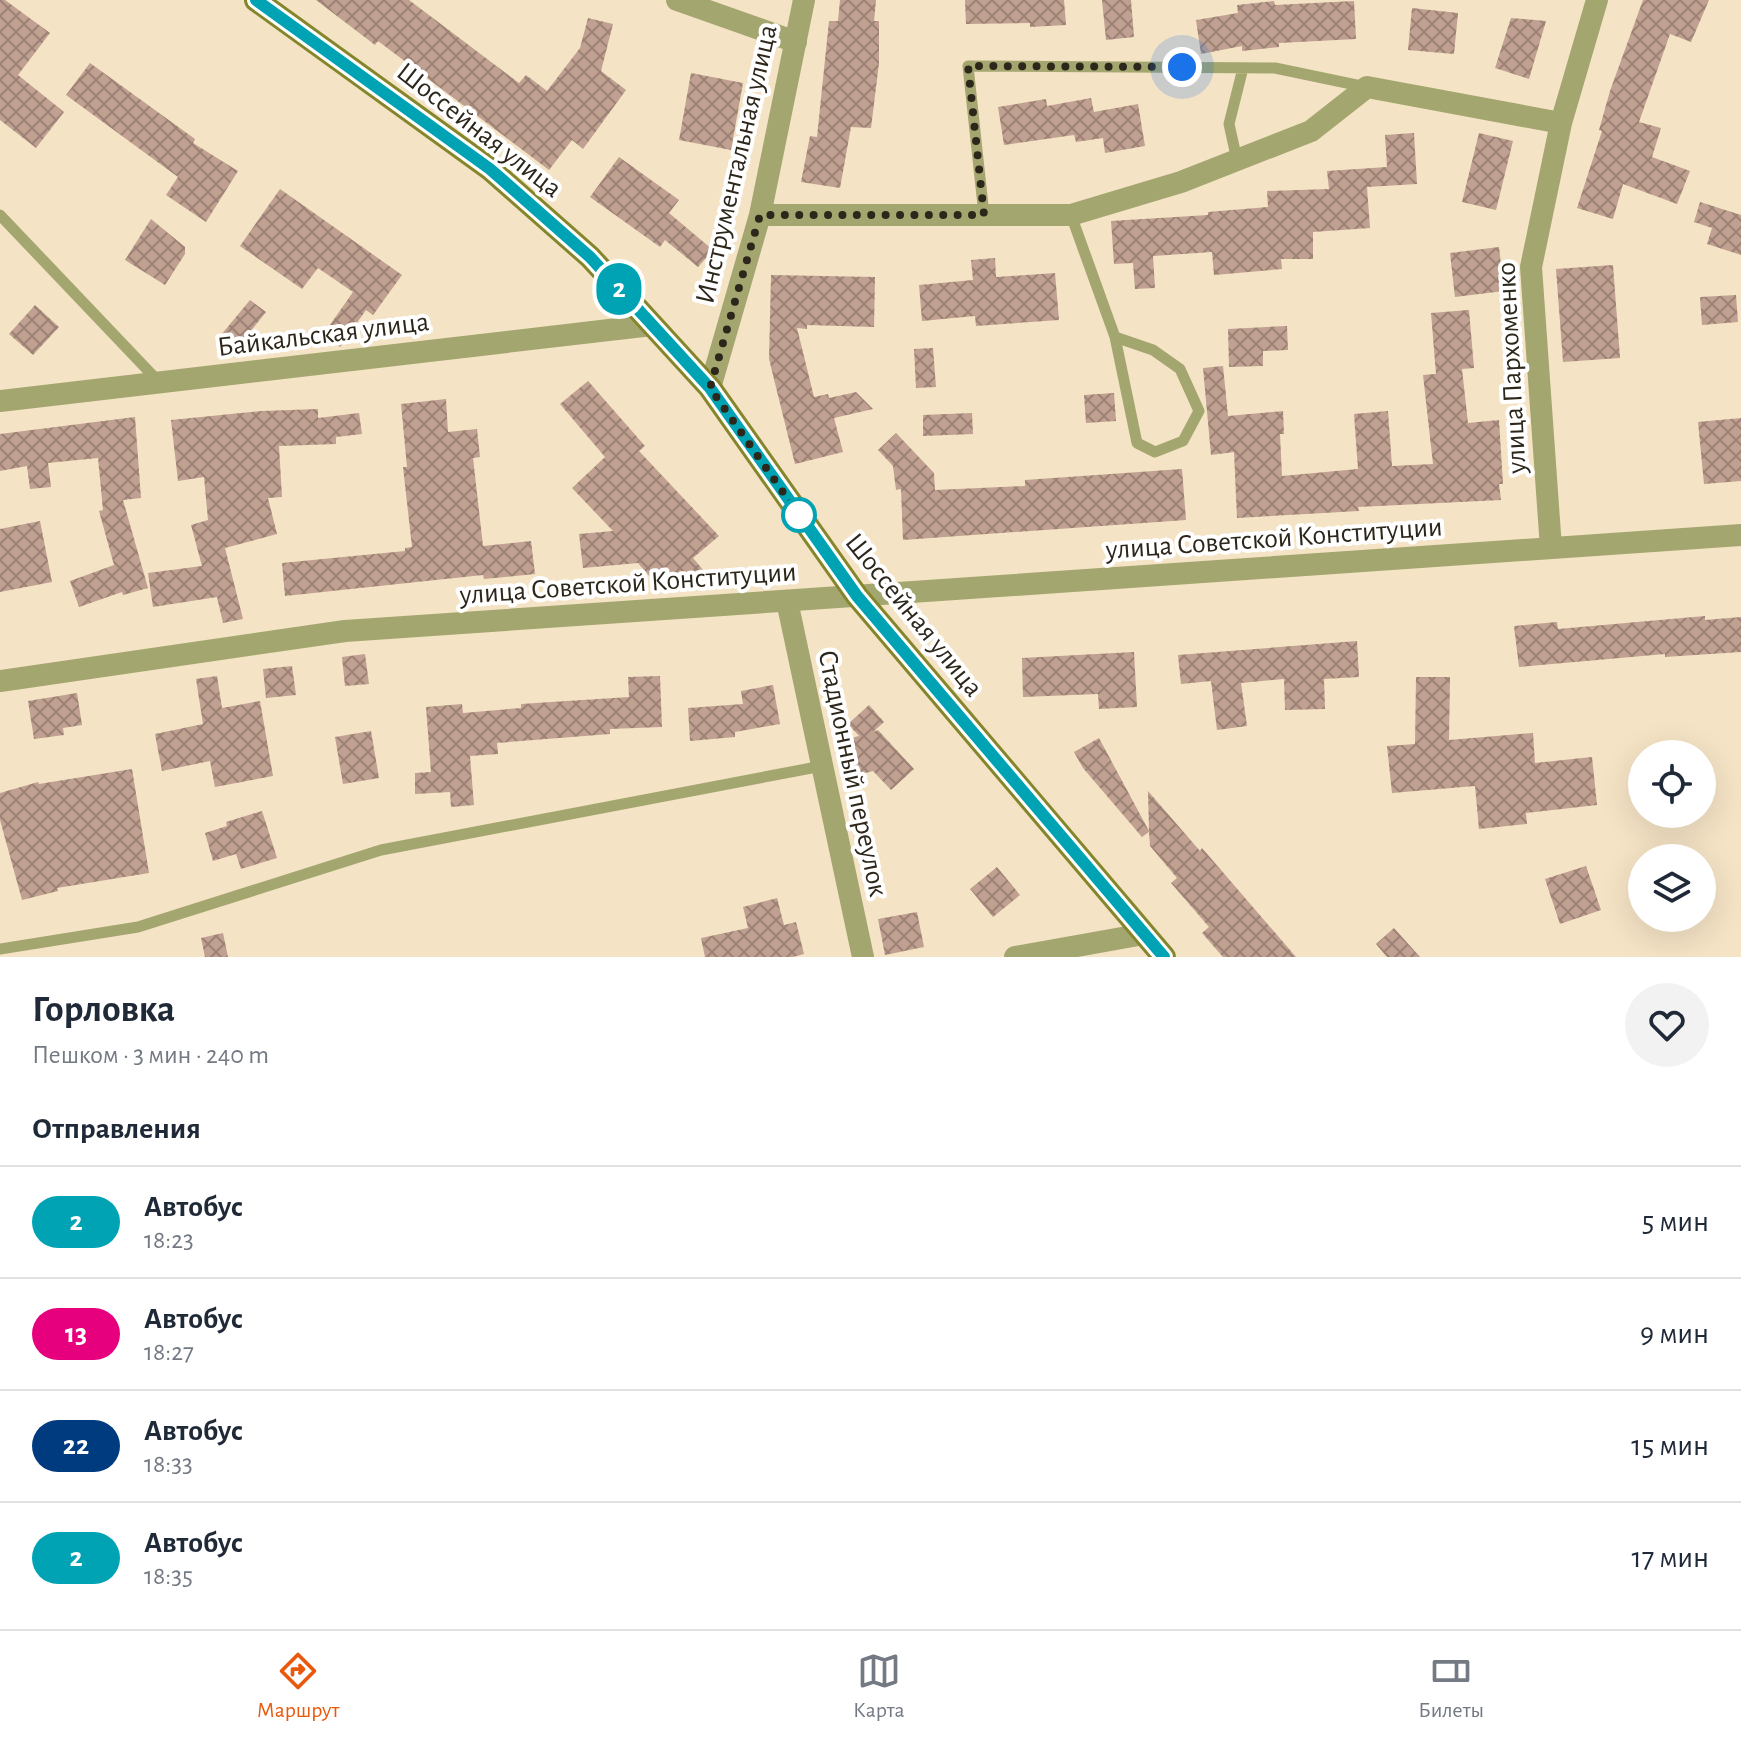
<!DOCTYPE html>
<html lang="ru">
<head>
<meta charset="utf-8">
<style>
	:root { --surface:#fff; --page:#f2f2f3; --text:#1f2937; --muted:#747a83; --line:#e0e1e3; --accent:#ea580c }
	body { margin:0; font-family:"Alegreya Sans",sans-serif; background:var(--page); color:var(--text); height:100vh; display:flex; flex-direction:column; font-size:30px; white-space:nowrap }
	* { box-sizing:border-box; margin:0 }
	p { font-size:26px; color:var(--muted) }
	.icon { flex:none; width:44px; height:44px; fill:none; stroke:currentColor; stroke-width:2; stroke-linecap:round; stroke-linejoin:round }
	.map { position:relative; height:957px; overflow:hidden }
	.side { display:flex; flex-direction:column; background:var(--surface); flex:1 }
	.side>* { flex:none }
	.badge { padding:0 16px; border-radius:26px; font-size:28px; line-height:52px }
	.buttons { position:absolute; left:1628px; top:740px; display:grid; gap:16px }
	.buttons a { display:grid; place-items:center; width:88px; height:88px; border-radius:50%; background:var(--surface); box-shadow:0 8px 32px #0002; font-size:40px }
	.you { position:absolute; width:40px; height:40px; margin:-20px; border:6px solid #fff; border-radius:50%; background:#1a73e8; box-shadow:0 0 0 12px #1a73e833 }
	.map>.badge { position:absolute; translate:-50% -50%; box-shadow:0 0 0 4px #fff }
	h2 { padding:0 32px; font-size:30px; line-height:72px }
	.round { display:grid; place-items:center; flex:none; width:84px; height:84px; border-radius:42px; background:var(--page) }
	.summary { display:flex; align-items:center; justify-content:space-between; height:136px; padding:0 32px }
	h1 { font-size:38px; font-weight:600; line-height:60px }
	ul { padding:0; list-style:none }
	li { display:flex; align-items:center; gap:24px; height:112px; padding:0 32px; border-top:2px solid var(--line) }
	li div { flex:1 }
	li b { display:block; font-size:30px }
	li em { font-style:normal }
	li .badge { min-width:88px; font-weight:700; text-align:center }
	.dock { display:flex; justify-content:space-around; align-items:center; height:112px; border-top:2px solid var(--line); background:var(--surface); font-size:22px; color:var(--muted) }
	.dock a { display:grid; justify-items:center; gap:4px }
	.dock .selected { color:var(--accent) }
	.map>svg:first-child { display:block }
	.building { fill:url(#building-cross-hatch) }
	.lines { fill:none; stroke-linecap:round; stroke-linejoin:round }
	.lane { stroke:#a4a66f; stroke-width:11 }
	.street { stroke:#a4a66f; stroke-width:22 }
	.secondary { stroke:#85862b; stroke-width:24 }
	.line-casing { stroke:#fff; stroke-width:18 }
	.line { stroke:#00a3b4; stroke-width:12 }
	.walk { stroke:#2d271b; stroke-width:8; stroke-dasharray:0 14.4 }
	.stop-dot { fill:#fff; stroke:#00a3b4; stroke-width:4 }
	.labels { text-anchor:middle; stroke-width:8; stroke-linejoin:round; paint-order:stroke }
	.street-label { font-size:28px; fill:#2d271b; stroke:#fff }
</style>
</head>
<body>
<div class="map">
<svg width="1741" height="957" viewBox="0 0 1741 957">
	<defs>
		<pattern id="building-cross-hatch" width="8" height="8" patternUnits="userSpaceOnUse" patternTransform="scale(2)"><rect width="8" height="8" fill="#c0a090"/><path d="M0 0l8 8M0 8l8-8" fill="none" stroke="#9c8275"/></pattern>
	</defs>
	<rect width="100%" height="100%" fill="#f5e3c5"/>
	<path class="building" d="M0,0h5l45,33 -32,42 46,37 -28,36 -36,-28z
		M316,0h93l110,83 7,-8 21,16 33,-43 8,-30 25,6 -12,47 25,19 -43,59 -11,-9 -23,30 -171,-129 -3,4z
		M840,0h36l-2,21h5v42l-8,65 -20,-1 -11,61 -39,-6 9,-46 7,1 12,-116h9z
		M965,0h99l2,25 -36,2v-4l-64,1z
		M1102,0h29l3,37 -28,3z
		M1643,0h66l-18,42 -21,-8 -31,88 22,6 -9,29 38,14 -13,33 -54,-20 -10,35 -36,-11 25,-77 -3,-1 11,-39z
		M1274,1l1,4 79,-4 2,38 -77,4v4l-37,4v-5l-41,8 -5,-34 42,-7 -1,-8z
		M1412,8l46,5 -4,41 -46,-4z
		M1511,18l35,3 -17,58 -34,-11z
		M90,63l105,76 -2,4 45,28 -32,51 -40,-27 12,-18 -112,-82z
		M691,73l52,10 -12,67 -52,-10z
		M1091,98l3,14 44,-8 7,42 -40,7 -2,-15 -27,4 -2,-7 -70,10 -6,-38 48,-8 1,7z
		M1414,133l3,51 -50,3 3,41 -57,4v27h-32l1,10 -68,6 -2,-23 -59,4 2,32 -20,1 -2,-26 -19,1 -3,-43 97,-6v-3l60,-5 -1,-16 62,-2 -2,-18 60,-4 -2,-32z
		M1479,133l34,8 -17,69 -34,-8z
		M619,157l60,43 -10,13 44,37 -15,17 -33,-27 -5,7 -70,-50z
		M280,189l122,86 -29,40 -7,-5 -26,37 -17,-12 30,-43 -35,-24 -16,21 -62,-43z
		M1700,202l41,13v40l-34,-11 5,-16 -18,-6z
		M151,219l34,28v7l-20,31 -40,-25z
		M1499,247l5,44 -49,6 -5,-44z
		M995,258l1,19 59,-4 4,47 -83,6 -1,-10 -53,5 -3,-36 54,-5 -2,-20z
		M1613,265l7,93 -57,4 -7,-93z
		M771,275l104,2 -1,50 -67,-2v4l-10,-1 17,69 14,-3 1,4 27,-6 17,17 -39,9 9,34 -48,12 -26,-105z
		M1736,295l2,27 -36,3 -2,-28z
		M250,300l16,12 -29,36 -16,-13z
		M35,305l24,22 -26,28 -24,-21z
		M1469,310l5,58 -12,1 6,54 31,-3 4,64h-4l2,16 -143,7 1,4 -122,7 -3,-66 -23,3 -8,-87 20,-2 5,50 55,-5 1,23h-4l2,42 76,-7 -4,-55 34,-3 4,55 41,-2 -10,-89 13,-1 -5,-61z
		M1287,326l1,24 -25,1v15l-34,1 -1,-38z
		M933,348l3,39 -20,1 -2,-39z
		M588,381l57,65 -6,5 80,85 -26,22 16,19 -52,8 -19,-22 -55,5 -4,-34 34,-3 -41,-43 33,-31 -45,-53z
		M1114,393l2,28 -30,2 -2,-28z
		M446,399l2,33 29,-3 3,28 -7,1 10,88 48,-5 4,33 -51,5 -1,-4 -198,21 -3,-33 123,-12v-3l7,-1 -9,-80h4l-6,-63z
		M318,409v9l41,-5 3,21 -26,3v7l-57,2 3,51 -14,1 9,36 -52,14 18,71 -20,4 -6,-26 -64,10 -5,-34 54,-7 -11,-41 17,-5 -4,-43 -26,4 -7,-61 91,-9z
		M972,413l1,21 -50,2v-21z
		M135,417l6,81 -18,2 25,88 -25,7 -1,-3 -43,15 -9,-26 44,-16 -15,-54 4,-1 -5,-52 -50,5 3,24 -21,2 -3,-23 -27,5v-37z
		M1741,418v63l-37,3 -6,-62z
		M896,433l38,40 1,17 90,-4v-6l157,-11 4,51 -283,20 -2,-51 -5,1 -3,-24 -15,-16z
		M40,521l12,61 -52,10v-63z
		M1705,616v4l36,-3v35l-76,5v-3l-146,13 -5,-41 43,-4 1,7z
		M1357,641l2,36 -35,2 1,30 -40,1 -1,-31 -43,4 6,43 -30,4 -6,-49 -30,3 -3,-29z
		M1134,652l3,55 -38,2 -1,-15 -75,3 -1,-39z
		M365,654l4,30 -24,2 -3,-29z
		M292,666l4,29 -30,3 -3,-29z
		M217,676l5,32 38,-7 13,75 -58,11 -5,-26 -48,10 -7,-37 48,-10 -7,-45z
		M660,676l2,51 -52,2v5l-113,9 1,11 -28,2 4,49 -23,2 -1,-15 -35,2v-21l16,-1 -5,-65 36,-3 1,9 58,-5v-4l108,-7 -1,-20z
		M1416,677h34l-1,63 84,-7 2,30 57,-6 5,48 -71,8 1,11 -48,5 -4,-43 -83,7 -5,-47 28,-2z
		M773,685l7,39 -45,8v5l-45,4 -2,-33 55,-4 -2,-13z
		M77,693l5,32 -19,3 1,7 -30,4 -6,-38z
		M869,705l15,17 -11,10 5,-2 36,39 -23,21 -18,-19 -29,8 -10,-37 25,-6 -11,-12z
		M371,731l8,47 -36,6 -8,-47z
		M1099,738l50,93 -1,-40 52,60 2,-3 94,109h-73l-21,-24 7,-6 -38,-44 6,-5 -27,-32 -1,-14 -7,5 -59,-69 -9,-16z
		M132,769l17,104 -92,15 1,3 -36,9 -22,-80v-27l38,-11 1,2z
		M262,811l15,47 -36,11 -5,-15 -23,7 -8,-28 22,-7 -1,-4z
		M1586,866l15,44 -41,14 -15,-45z
		M997,867l23,28 -27,22 -23,-28z
		M777,898l7,27 12,-3 8,32 -11,3h-88l-4,-19 47,-10 -5,-21z
		M917,912l7,35 -39,8 -7,-36z
		M1394,928l26,29h-33l-11,-13z
		M223,933l5,24h-23l-4,-19z"/>
	<g class="lines">
		<path class="lane" d="M1237,160l-8,-36 14,-56
			M0,215l159,167
			M984,215l-16,-149 307,2 91,19
			M1071,215l44,122 22,106 18,9 28,-11 16,-30 -19,-42 -27,-19 -38,-13
			M0,949l138,-22 243,-77 441,-84"/>
		<path class="street" d="M677,0l119,42
			M760,215h311l110,-33 130,-51 56,-44 194,36
			M710,388l50,-173 44,-215
			M0,401l652,-76
			M1551,548l-20,-281 30,-144 36,-123
			M787,601l76,356
			M0,681l345,-50 1396,-96
			M1015,957l129,-23"/>
		<path class="secondary" d="M256,0l234,169 100,88 120,131 147,208 307,361"/>
	</g>
	<g class="lines">
		<defs>
			<path id="line" d="M256,0l234,169 100,88 120,131 147,208 307,361"/>
		</defs>
		<use href="#line" class="line-casing"/>
		<use href="#line" class="line"/>
		<path class="walk" d="M799,515l-89,-127 50,-173h224l-16,-149 214,1"/>
	</g>
	<circle class="stop-dot" cx="799" cy="515" r="16"/>
	<g class="labels">
		<g class="street-label">
			<text transform="translate(480 129) rotate(38)" y="10">Шоссейная улица</text>
			<text transform="translate(735 164) rotate(-77)" y="10">Инструментальная улица</text>
			<text transform="translate(323 333) rotate(-7)" y="10">Байкальская улица</text>
			<text transform="translate(1510 368) rotate(-93)" y="10">улица Пархоменко</text>
			<text transform="translate(1274 537) rotate(-4)" y="10">улица Советской Конституции</text>
			<text transform="translate(628 582) rotate(-4)" y="10">улица Советской Конституции</text>
			<text transform="translate(915 614) rotate(51)" y="10">Шоссейная улица</text>
			<text transform="translate(854 773) rotate(78)" y="10">Стадионный переулок</text>
		</g>
	</g>
</svg>
<div class="buttons">
<a><svg class="icon" aria-label="locate" viewBox="0 0 24 24"><circle cx="12" cy="12" r="6"/><path d="M12 2v4M12 18v4M2 12h4M18 12h4"/></svg></a>
<a><svg class="icon" aria-label="layers" viewBox="0 0 24 24"><path d="M12 4l9 5-9 5-9-5zM3 14l9 5 9-5"/></svg></a>
</div>
<div class="you" style="left:1182px;top:67px"></div>
<b class="badge" style="left:619px;top:289px;background:#00a3b4;color:#fff">2</b>
</div>
<section class="side">
<div class="summary"><div><h1>Горловка</h1><p>Пешком · 3 мин · 240 m</p></div><a class="round"><svg class="icon" aria-label="heart" viewBox="0 0 24 24"><path d="M12 20l-8-8c-3-5 5-10 8-4 3-6 11-1 8 4z"/></svg></a></div>
<h2>Отправления</h2>
<ul>
<li><span class="badge" style="background:#00a3b4;color:#fff">2</span><div><b>Автобус</b><p>18:23</p></div><em>5 мин</em></li>
<li><span class="badge" style="background:#e6007e;color:#fff">13</span><div><b>Автобус</b><p>18:27</p></div><em>9 мин</em></li>
<li><span class="badge" style="background:#003b80;color:#fff">22</span><div><b>Автобус</b><p>18:33</p></div><em>15 мин</em></li>
<li><span class="badge" style="background:#00a3b4;color:#fff">2</span><div><b>Автобус</b><p>18:35</p></div><em>17 мин</em></li>
</ul>
</section>
<nav class="dock">
<a class="selected"><svg class="icon" aria-label="directions" viewBox="0 0 24 24"><path d="M12 3l9 9-9 9-9-9zM9 14v-3h6M13 9l2 2-2 2"/></svg>Маршрут</a>
<a><svg class="icon" aria-label="map" viewBox="0 0 24 24"><path d="M3 6l6-2 6 2 6-2v14l-6 2-6-2-6 2zM9 4v14M15 6v14"/></svg>Карта</a>
<a><svg class="icon" aria-label="tickets" viewBox="0 0 24 24"><path d="M3 7h18v10H3zM15 7v10"/></svg>Билеты</a>
</nav>
</body>
</html>
